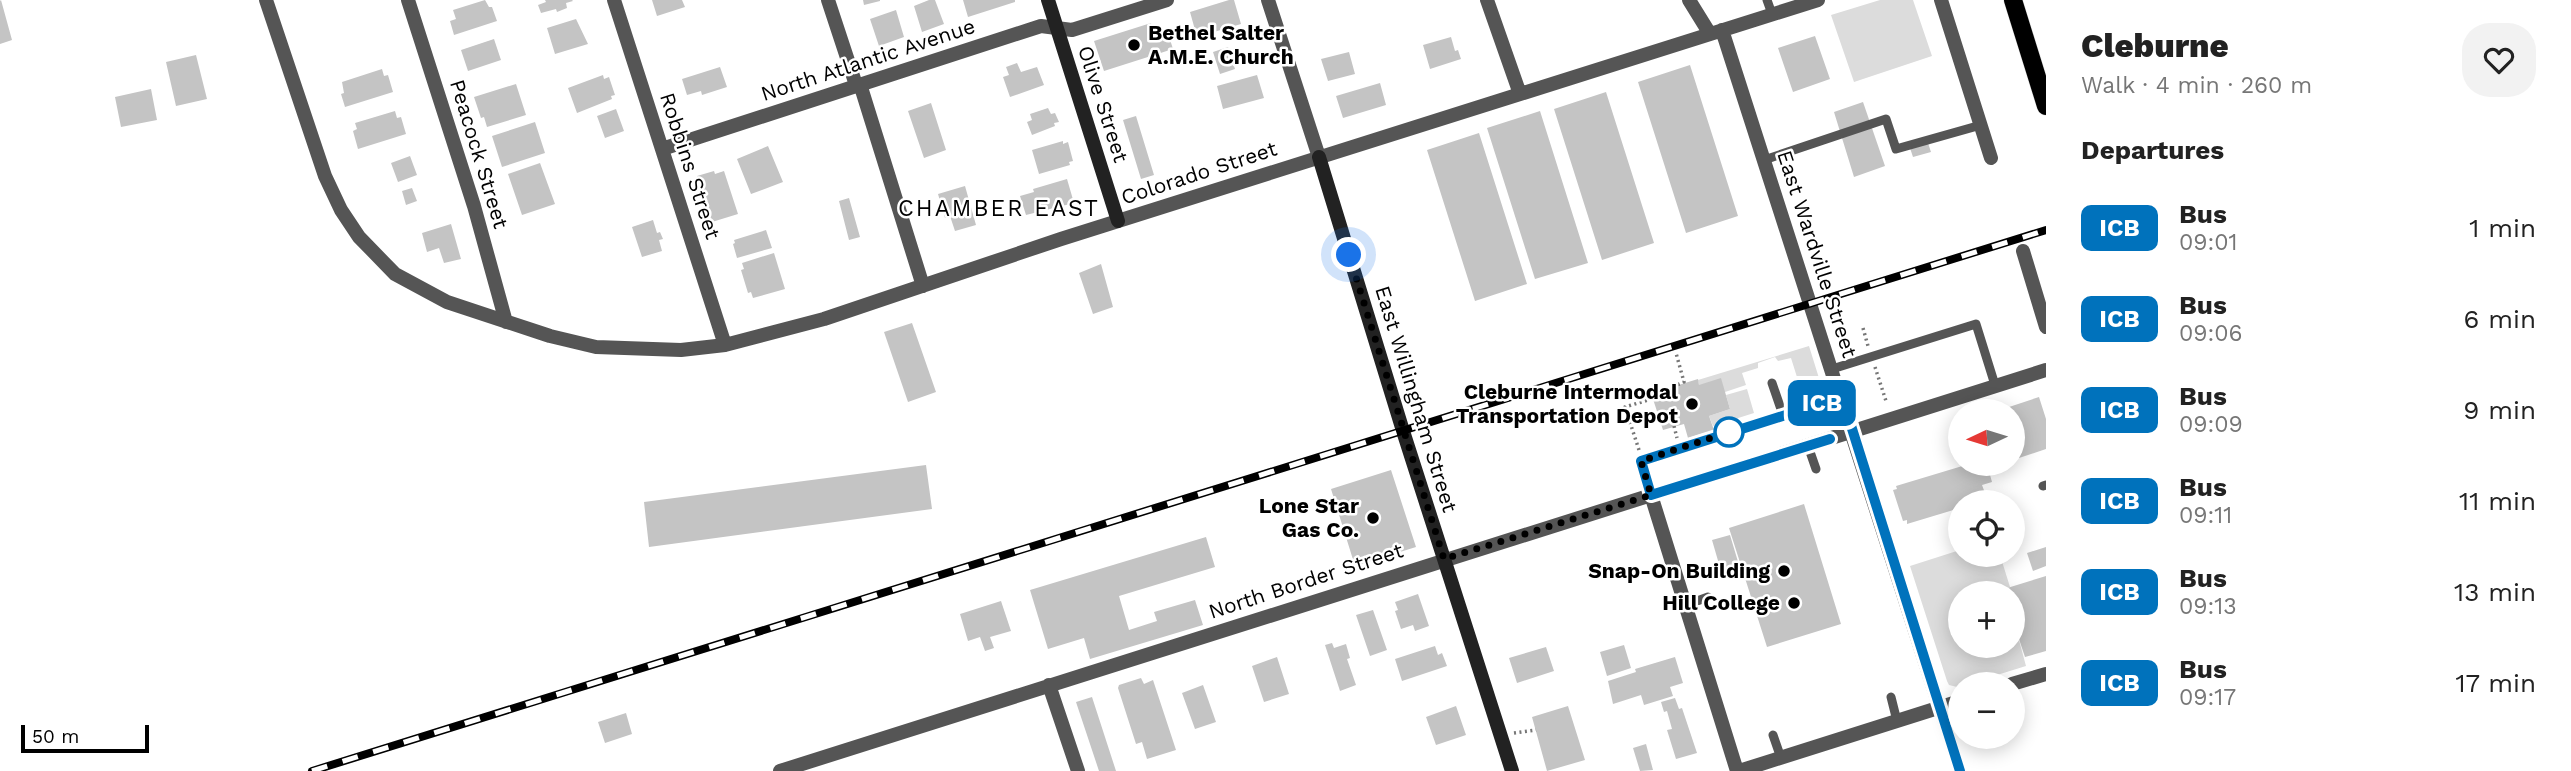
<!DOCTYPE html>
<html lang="en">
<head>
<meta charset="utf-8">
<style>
	:root { --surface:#fff; --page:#f2f2f2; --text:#222; --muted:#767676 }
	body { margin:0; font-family:"Work Sans",sans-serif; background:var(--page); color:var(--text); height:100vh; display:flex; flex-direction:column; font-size:26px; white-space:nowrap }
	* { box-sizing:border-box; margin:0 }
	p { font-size:23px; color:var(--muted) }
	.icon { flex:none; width:38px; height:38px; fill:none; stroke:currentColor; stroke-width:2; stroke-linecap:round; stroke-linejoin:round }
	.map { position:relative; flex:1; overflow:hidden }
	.drawer { display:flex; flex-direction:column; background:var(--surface); width:525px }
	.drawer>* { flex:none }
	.badge { padding:0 14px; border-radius:10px; font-size:24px; line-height:46px }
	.needle { width:46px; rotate:266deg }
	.controls { position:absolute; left:1948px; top:399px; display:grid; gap:14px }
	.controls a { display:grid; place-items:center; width:77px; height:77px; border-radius:50%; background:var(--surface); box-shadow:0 4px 18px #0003; font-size:35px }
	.scale { position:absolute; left:21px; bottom:18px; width:128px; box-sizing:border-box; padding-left:7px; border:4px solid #000; border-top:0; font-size:19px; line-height:24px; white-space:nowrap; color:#000; -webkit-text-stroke:5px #fff; paint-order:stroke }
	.you { position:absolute; width:35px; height:35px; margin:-18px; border:5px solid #fff; border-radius:50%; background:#1a73e8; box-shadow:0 0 0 10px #1a73e833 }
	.map>.badge { position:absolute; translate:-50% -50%; box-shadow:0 0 0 4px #fff }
	h2 { padding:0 35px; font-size:26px; line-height:63px }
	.round { display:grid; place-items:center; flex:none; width:74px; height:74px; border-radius:28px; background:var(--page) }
	.headline { display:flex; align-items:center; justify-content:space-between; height:119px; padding:0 35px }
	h1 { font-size:33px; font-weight:800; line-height:52px }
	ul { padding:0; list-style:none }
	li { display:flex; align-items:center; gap:21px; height:91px; padding:0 35px }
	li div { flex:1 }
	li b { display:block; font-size:26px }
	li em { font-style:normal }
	li .badge { min-width:77px; font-weight:700; text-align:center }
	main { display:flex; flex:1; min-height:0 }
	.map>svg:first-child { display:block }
	.green { fill:#dcdcdc }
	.building { fill:#c4c4c4 }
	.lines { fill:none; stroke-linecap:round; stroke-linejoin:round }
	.primary-casing { stroke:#dbdbdb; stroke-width:19 }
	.path { stroke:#777; stroke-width:3.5; stroke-dasharray:2 3.5; stroke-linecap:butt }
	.lane { stroke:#555; stroke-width:9 }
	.street { stroke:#555; stroke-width:14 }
	.secondary { stroke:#222; stroke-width:14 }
	.primary { stroke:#000; stroke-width:18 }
	.rail-casing { stroke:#000; stroke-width:8 }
	.rail { stroke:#fff; stroke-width:5; stroke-dasharray:16; stroke-linecap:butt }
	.line-casing { stroke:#fff; stroke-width:16 }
	.line { stroke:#0072bc; stroke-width:10 }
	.walk { stroke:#000; stroke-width:7; stroke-dasharray:0 12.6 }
	.poi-dot { fill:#000; stroke:#fff; stroke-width:2.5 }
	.stop-dot { fill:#fff; stroke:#0072bc; stroke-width:3.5 }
	.labels { text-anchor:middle; stroke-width:5; stroke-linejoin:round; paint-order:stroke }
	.poi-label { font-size:21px; font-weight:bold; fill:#000; stroke:#fff; text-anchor:end }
	.street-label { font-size:21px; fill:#000; stroke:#fff }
	.neighbourhood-label { font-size:23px; letter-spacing:2px; fill:#000; stroke:#fff }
</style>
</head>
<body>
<main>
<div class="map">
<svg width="2046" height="771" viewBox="0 0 2046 771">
	<rect width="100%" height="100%" fill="#fff"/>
	<path class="green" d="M1880,0h33l19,56 -78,26 -23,-67z
		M1809,346l14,45 -1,5 -13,3 -7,-6 -11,-35 -13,3 -3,-4 -17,6v5l-16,5 4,12 -21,7 -26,-7 -1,-5z
		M1747,389l7,24 -41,13 -4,-10 21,-7 -4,-14z
		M1960,550v5h40l10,32 -6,2 1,4h-45v53h52l1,-28 13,48 -58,18h-8l-3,3 -8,-2 -2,-4 -37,-115z"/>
	<path class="building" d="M1,0l11,40 -12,4v-43z
		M485,0l4,7h3l5,14 -43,14 -4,-14 6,-2 -3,-9z
		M545,0h27l1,1 -7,2 1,5 -10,4 -1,-3 -15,4 -3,-8 8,-3z
		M652,0h30l3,7 -28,9z
		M863,0h17v1l-16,4z
		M929,0h6l9,24 -22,8 -8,-26z
		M963,0h52v2l-47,15z
		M1229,0h5l7,24 -44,13 -7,-25z
		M896,10l8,27 -25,9 -9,-27z
		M576,19l12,25 -33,10 -8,-26z
		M1151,23l3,11 13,-4 6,19 -69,22 -10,-30z
		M1815,36l15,43 -37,13 -15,-44z
		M1451,37l4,14 3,-1 3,9 -31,10 -7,-24z
		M494,39l7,21 -33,11 -7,-21z
		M1228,47l7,22 -15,5 -7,-22z
		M1349,52l6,22 -27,7 -7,-22z
		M196,55l11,44 -31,7 -10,-44z
		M1017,63l4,9 16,-5 7,18 -34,12 -7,-20 6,-2 -3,-8z
		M1690,65l48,151 -52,17 -48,-151z
		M720,67l7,20 -25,8 -1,-4 -14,4 -5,-16z
		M382,69l2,7 4,-1 5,17 -48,15 -4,-13 3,-1 -2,-11z
		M603,75l1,4 5,-2 6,18 -4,1 1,3 -35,14 -9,-25z
		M1257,75l7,23 -41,11 -6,-23z
		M1380,83l6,22 -43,13 -7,-22z
		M516,84l10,31 -39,12 -3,-10 -3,1 -7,-21z
		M151,89l6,31 -36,7 -6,-30z
		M1606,92l48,151 -52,17 -48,-151z
		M1863,102l22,64 -31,11 -20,-65z
		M931,103l15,47 -22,8 -16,-47z
		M1048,108l3,6 4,-1 4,9 -5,1 1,3 -23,9 -5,-13 5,-2 -2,-6z
		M616,109l8,22 -19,7 -8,-22z
		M395,111l2,7 4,-1 5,17 -48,15 -5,-18 4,-2 -2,-6z
		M1540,111l48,152 -53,16 -48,-151z
		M1136,116l18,59 -13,4 -18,-59z
		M535,122l10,31 -43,14 -10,-31z
		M1479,133l48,151 -52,17 -48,-151z
		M1063,141v3l5,-2 5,19 -4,1 1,3 -31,9 -7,-24z
		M1928,143l3,9 -18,5 -3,-9z
		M768,146l15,36 -32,12 -14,-35z
		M410,156l7,19 -19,7 -7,-19z
		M540,163l15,41 -33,11 -14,-41z
		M714,171l1,3 9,-3 14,43 -26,8 -15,-46z
		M1067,179l7,24 -48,12 -6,-19 14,-4 -1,-3z
		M965,186l11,39 -21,6 -5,-15 -5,2 -7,-24z
		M412,188l5,13 -11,4 -4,-14z
		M849,198l11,39 -11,3 -10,-39z
		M653,220l4,13 3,-1 3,7 -4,1 3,11 -20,6 -10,-30z
		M451,224l10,35 -17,4 -5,-15 -12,4 -5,-19z
		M766,230l6,18 -35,10 -4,-14 2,-1 -1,-3z
		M774,253l11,36 -32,9 -2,-6 -3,1 -7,-23 3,-1 -2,-6z
		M1101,264l12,43 -20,7 -14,-41z
		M912,323l24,69 -28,10 -24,-70z
		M1721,378l9,31 -21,7 5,14 -26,8 -4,-14 -21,6 -10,-31 21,-6 -2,-6 26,-8 1,6z
		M2039,397l7,22v30l-27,9 -7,-20v-27h-8l-1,-2z
		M1969,464h18l5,18 -10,3 3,8 -9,3 2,6h-18v6l-53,16v-4l-4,1 -10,-31 4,-1 -1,-3z
		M926,465l6,44 -283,38 -5,-45z
		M1391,470l25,77 -61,19 -24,-77z
		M1804,504l37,120 -74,23 -38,-119z
		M1730,535l9,30 -18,6 -9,-31z
		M1206,537l9,30 -96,29 10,34 28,-9 -3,-9 41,-12 8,25 -113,34 -6,-21 -36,11 -18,-59z
		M2046,547v19l-13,5 -6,-18z
		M2046,576v75l-21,6 -13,-39v-25h-7l-1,-4z
		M1418,594l11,32 -14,5 -2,-6 -12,4 -6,-18 3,-1 -3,-8z
		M1001,601l10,30 -21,6 4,11 -9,3 -5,-14 -12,4 -8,-27z
		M1373,610l14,40 -17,6 -14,-41z
		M1332,643l2,5 12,-4 4,14 -3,1 9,26 -16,6 -15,-46z
		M1624,645l7,23 -24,8 -7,-24z
		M1435,646l3,9 4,-2 5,13 -45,15 -7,-22z
		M1546,647l8,24 -37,12 -8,-25z
		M1277,657l12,37 -25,8 -12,-36z
		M1675,657l8,26 -13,4 3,9 -29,9 -3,-10 -28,9 -5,-23 28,-9 -1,-3z
		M1141,678l3,6 9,-4 23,70 -29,9 -5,-17 -6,2 -18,-56 1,-3z
		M1203,685l13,37 -21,7 -13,-36z
		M1092,697l24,74h-17l-23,-69z
		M1675,698l4,11 3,-1 15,45 -21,6 -9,-29 5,-1 -5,-18 -3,1 -3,-10z
		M1456,706l10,29 -30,10 -10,-28z
		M1568,706l17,54 -38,11 -15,-54z
		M626,713l6,21 -27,9 -7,-21z
		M1646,744l7,26 -13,1 -7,-23z"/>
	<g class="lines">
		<defs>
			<path id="primary" d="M2013,0l33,106"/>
		</defs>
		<use href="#primary" class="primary-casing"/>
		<path class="path" d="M1863,328l5,18
			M1875,367l11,34
			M1674,426l3,12
			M1639,450l-14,-43 43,-13 4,-7 12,-5 -8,-29
			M1514,733l22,-3"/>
		<path class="lane" d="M1767,0l5,14
			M1764,160l122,-41 10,30 85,-24
			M1832,369l144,-45 19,61
			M1772,383l11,32
			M1808,446l8,23
			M2043,486l3,-1
			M1651,495l-10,-34 200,-64
			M1686,605l22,-8
			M1891,697l6,24
			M1773,735l8,23"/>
		<path class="street" d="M266,0l59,176 16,34 18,27 36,37 52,28 103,34 46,11 85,3 44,-5 99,-26 237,-80 757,-239
			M408,0l66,206 32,116
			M614,0l111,345
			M828,0l28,85
			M1268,0l51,157
			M1487,0l33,94
			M1689,0l21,34
			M1941,0l50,158
			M1722,30l238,741
			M860,84l63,202
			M662,149l379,-123 31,4 95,-30
			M2023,251l23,76
			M1651,495l86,276
			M2012,684l34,-10
			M1049,685l29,86
			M780,771l1266,-401
			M1739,771l221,-70"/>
		<path class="secondary" d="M1048,0l70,221
			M1319,157l84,274 109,340"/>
		<use href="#primary" class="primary"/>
		<defs>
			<path id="rail" d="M312,771l1734,-541"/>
		</defs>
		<use href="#rail" class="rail-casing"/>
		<use href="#rail" class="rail"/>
	</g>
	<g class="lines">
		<defs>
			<path id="line" d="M1830,439l-179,56 -10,-34 201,-64 118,374"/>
		</defs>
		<use href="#line" class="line-casing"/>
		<use href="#line" class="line"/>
		<path class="walk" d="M1349,255l95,304 207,-64 -10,-34 88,-29"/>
	</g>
	<g class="poi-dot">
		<circle cx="1134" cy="45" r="7"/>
		<circle cx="1692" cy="404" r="7"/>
		<circle cx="1373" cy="518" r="7"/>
		<circle cx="1784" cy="571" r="7"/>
		<circle cx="1794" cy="603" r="7"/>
	</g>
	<circle class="stop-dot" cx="1729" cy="432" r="14"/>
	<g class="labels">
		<g class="poi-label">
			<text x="1148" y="40" text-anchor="start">Bethel Salter<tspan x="1148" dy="24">A.M.E. Church</tspan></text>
			<text x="1678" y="399">Cleburne Intermodal<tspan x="1678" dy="24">Transportation Depot</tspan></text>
			<text x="1359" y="513">Lone Star<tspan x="1359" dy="24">Gas Co.</tspan></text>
			<text x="1770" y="578">Snap-On Building</text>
			<text x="1780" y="610">Hill College</text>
		</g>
		<g class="street-label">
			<text transform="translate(868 60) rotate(-18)" y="7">North Atlantic Avenue</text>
			<text transform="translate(1103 104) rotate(72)" y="7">Olive Street</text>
			<text transform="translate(479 154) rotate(73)" y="7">Peacock Street</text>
			<text transform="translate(690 166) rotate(72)" y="7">Robbins Street</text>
			<text transform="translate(1199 173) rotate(-18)" y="7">Colorado Street</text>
			<text transform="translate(1817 254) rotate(72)" y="7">East Wardville Street</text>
			<text transform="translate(1416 399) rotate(73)" y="7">East Willingham Street</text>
			<text transform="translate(1306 581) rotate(-18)" y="7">North Border Street</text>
		</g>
		<g class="neighbourhood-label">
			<text x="999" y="216">CHAMBER EAST</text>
		</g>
	</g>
</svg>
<div class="controls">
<a><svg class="needle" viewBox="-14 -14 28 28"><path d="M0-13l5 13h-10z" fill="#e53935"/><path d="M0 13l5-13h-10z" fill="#767676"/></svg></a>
<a><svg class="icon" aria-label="locate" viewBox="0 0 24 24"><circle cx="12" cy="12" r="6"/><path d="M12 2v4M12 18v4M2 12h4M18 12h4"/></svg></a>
<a>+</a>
<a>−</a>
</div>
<div class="scale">50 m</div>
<div class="you" style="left:1349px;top:255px"></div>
<b class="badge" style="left:1822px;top:403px;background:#0072bc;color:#fff">ICB</b>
</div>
<section class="drawer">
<div class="headline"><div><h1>Cleburne</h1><p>Walk · 4 min · 260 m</p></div><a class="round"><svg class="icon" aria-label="heart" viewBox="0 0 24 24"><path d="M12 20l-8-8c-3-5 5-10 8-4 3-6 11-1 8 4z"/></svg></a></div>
<h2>Departures</h2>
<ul>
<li><span class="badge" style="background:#0072bc;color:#fff">ICB</span><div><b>Bus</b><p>09:01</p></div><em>1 min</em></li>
<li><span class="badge" style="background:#0072bc;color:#fff">ICB</span><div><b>Bus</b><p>09:06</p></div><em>6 min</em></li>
<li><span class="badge" style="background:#0072bc;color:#fff">ICB</span><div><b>Bus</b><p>09:09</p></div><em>9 min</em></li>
<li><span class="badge" style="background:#0072bc;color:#fff">ICB</span><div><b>Bus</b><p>09:11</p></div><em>11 min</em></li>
<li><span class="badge" style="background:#0072bc;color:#fff">ICB</span><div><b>Bus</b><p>09:13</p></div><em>13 min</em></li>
<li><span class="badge" style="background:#0072bc;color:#fff">ICB</span><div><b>Bus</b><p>09:17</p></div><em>17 min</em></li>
</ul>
</section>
</main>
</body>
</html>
